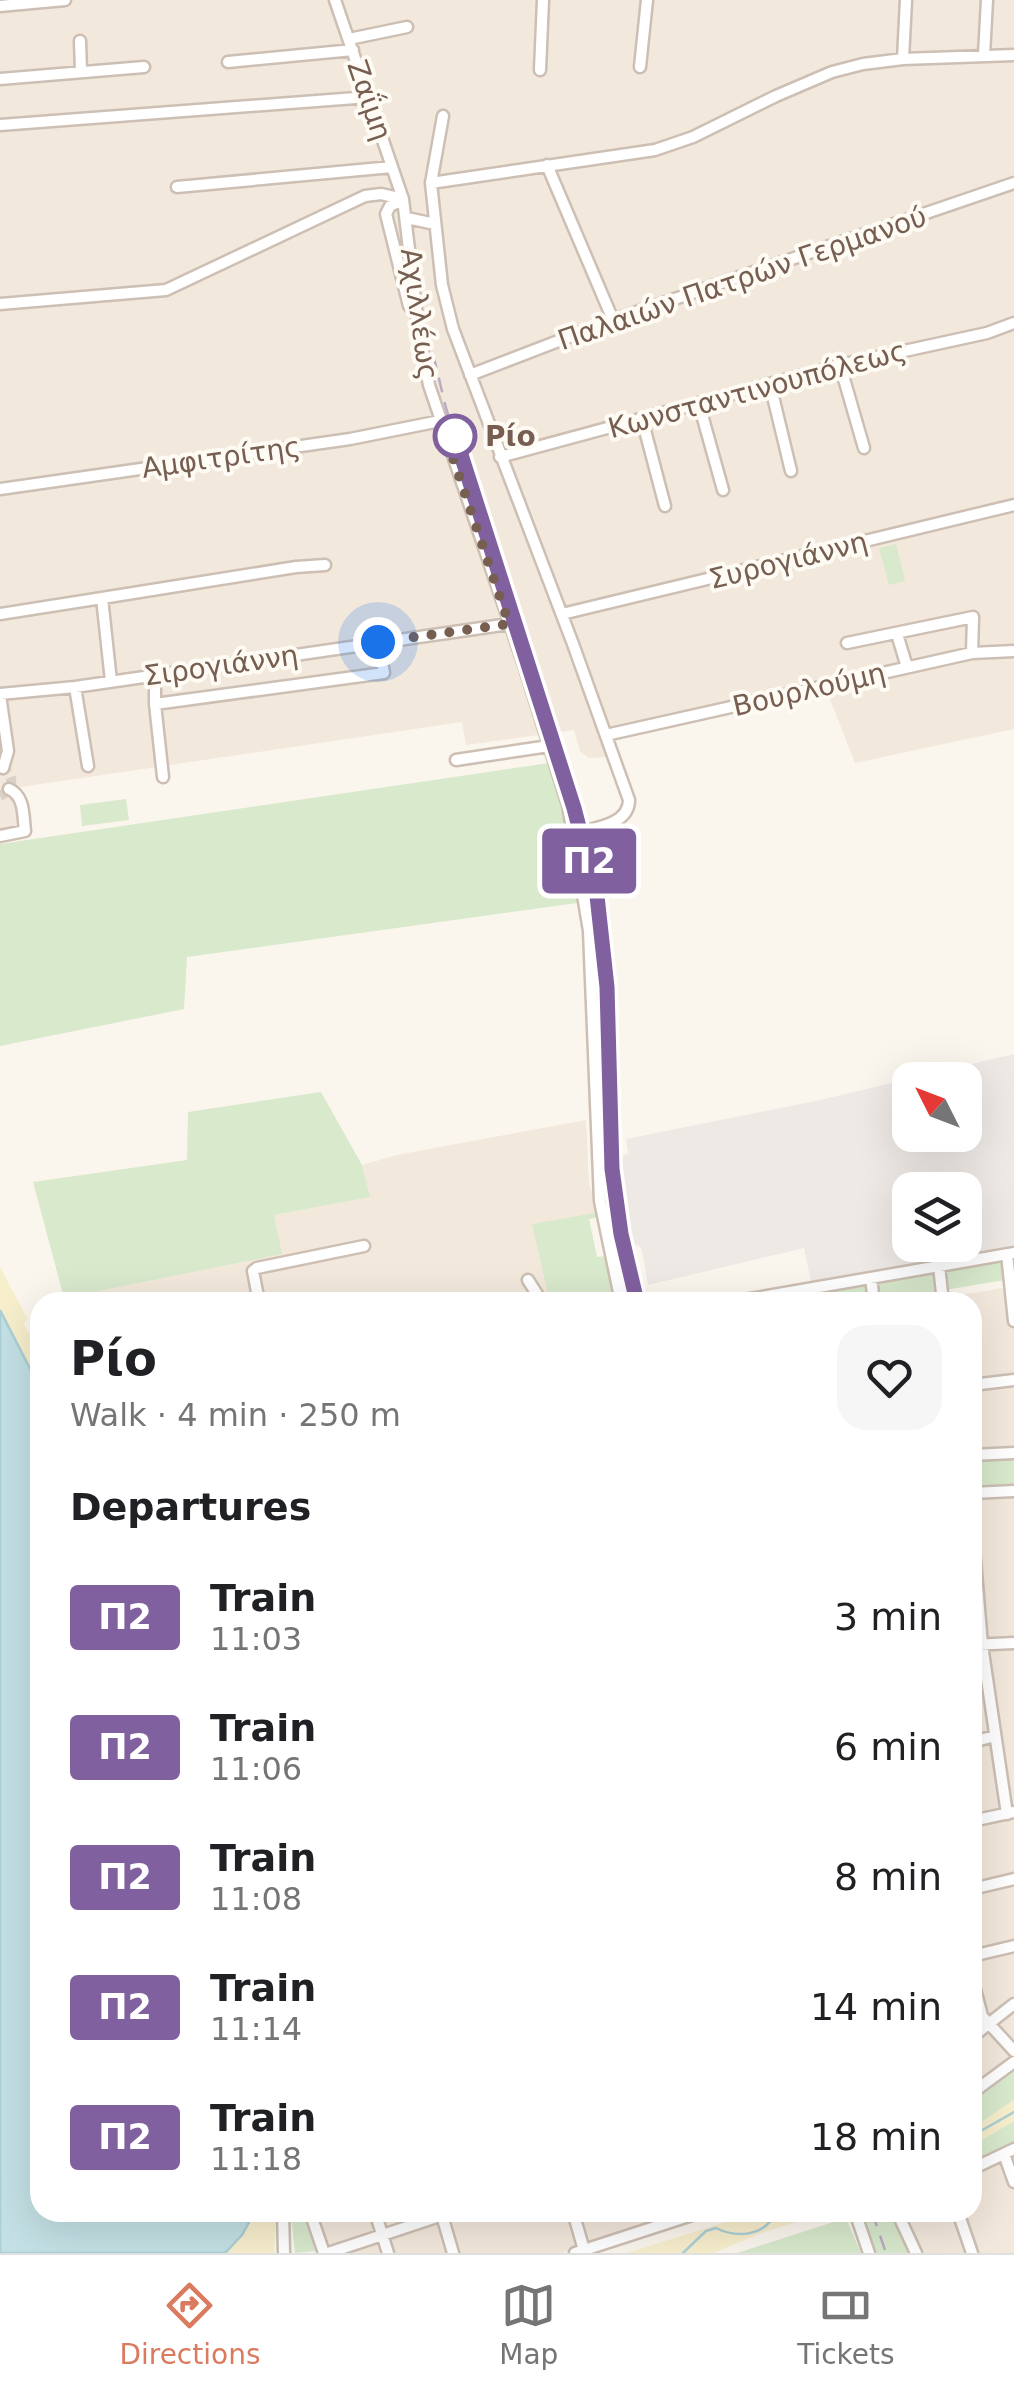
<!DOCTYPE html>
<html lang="en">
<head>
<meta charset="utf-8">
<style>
	:root { --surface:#fff; --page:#f6f6f6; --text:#202124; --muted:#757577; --line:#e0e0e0; --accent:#da7a5e }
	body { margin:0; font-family:"DejaVu Sans",sans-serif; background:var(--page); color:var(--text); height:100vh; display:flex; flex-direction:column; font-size:38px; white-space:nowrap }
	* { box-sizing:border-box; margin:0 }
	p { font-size:32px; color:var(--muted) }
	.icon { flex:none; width:55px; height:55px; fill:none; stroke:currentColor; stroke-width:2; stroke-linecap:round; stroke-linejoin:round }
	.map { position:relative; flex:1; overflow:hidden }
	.side { position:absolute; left:30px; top:1292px; width:952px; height:930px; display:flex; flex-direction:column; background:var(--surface); border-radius:30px; box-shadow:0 10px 40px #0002 }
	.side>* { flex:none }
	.badge { padding:0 20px; border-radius:8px; font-size:35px; line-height:65px }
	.needle { width:65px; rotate:312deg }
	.controls { position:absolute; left:892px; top:1062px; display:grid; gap:20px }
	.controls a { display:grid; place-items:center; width:90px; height:90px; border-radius:20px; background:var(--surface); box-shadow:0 10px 40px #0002; font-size:50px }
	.you { position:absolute; width:50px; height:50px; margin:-25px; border:8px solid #fff; border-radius:50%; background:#1a73e8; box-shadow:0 0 0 15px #1a73e833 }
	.map>.badge { position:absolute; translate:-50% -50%; box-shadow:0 0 0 5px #fff }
	h2 { padding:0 40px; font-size:38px; line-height:90px }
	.round { display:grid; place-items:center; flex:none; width:105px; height:105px; border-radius:30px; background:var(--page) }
	.overview { display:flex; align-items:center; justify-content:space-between; height:170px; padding:0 40px }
	h1 { font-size:48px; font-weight:700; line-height:75px }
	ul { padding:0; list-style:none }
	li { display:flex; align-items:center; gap:30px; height:130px; padding:0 40px }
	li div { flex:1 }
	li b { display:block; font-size:38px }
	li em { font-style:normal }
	li .badge { min-width:110px; font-weight:700; text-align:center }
	.tabs { display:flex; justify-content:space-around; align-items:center; height:140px; border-top:2px solid var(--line); background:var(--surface); font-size:28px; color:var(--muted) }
	.tabs a { display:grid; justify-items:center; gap:5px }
	.tabs .selected { color:var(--accent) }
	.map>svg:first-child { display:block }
	.residential { fill:#f3e8dc }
	.industrial { fill:#eee9e5; fill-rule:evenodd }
	.green { fill:#d8e9cc }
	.sand { fill:#f7eecc }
	.water { fill:#c3e0e4; stroke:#aacfd5; stroke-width:2.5 }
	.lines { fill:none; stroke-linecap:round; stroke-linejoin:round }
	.stream { stroke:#aacfd5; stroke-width:2.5 }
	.minor-tunnel { stroke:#dad0c6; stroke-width:10; stroke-dasharray:10 5; stroke-linecap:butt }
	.minor-casing { stroke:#cdbfb3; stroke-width:15 }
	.minor { stroke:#fff; stroke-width:10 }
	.rail { stroke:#b9abc6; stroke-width:2.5; stroke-dasharray:15 10; stroke-linecap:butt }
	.line-casing { stroke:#fff; stroke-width:22 }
	.line { stroke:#81609f; stroke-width:15 }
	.walk { stroke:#765e51; stroke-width:10; stroke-dasharray:0 18 }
	.stop-dot { fill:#fff; stroke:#81609f; stroke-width:5 }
	.labels { text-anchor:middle; stroke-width:8; stroke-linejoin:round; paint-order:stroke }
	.street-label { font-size:28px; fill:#765e51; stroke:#fefaf4 }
	.stop-label { font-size:28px; font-weight:bold; fill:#765e51; stroke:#fefaf4; text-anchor:start }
</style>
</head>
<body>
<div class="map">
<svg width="1014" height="2253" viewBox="0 0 1014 2253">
	<rect width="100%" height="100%" fill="#fbf6ed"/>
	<path class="residential" d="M0,0h1014v729l-159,34 -31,-79 -223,50 8,23 -20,1 -9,-7 -6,-21 -108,15 -4,-23 -448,66 6,40 -20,5z
		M586,1120l3,64 11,28v5l-11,2 8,38 11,-1 8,46h-573l238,-48 -7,-39 95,-18 -7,-32 35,-10z
		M1014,1286v767l-41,31 -1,-782h-52z
		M1014,2154v99h-90l-18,-40 66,-1 1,-38z
		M313,2213h368l-120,40h-234z"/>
	<path class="industrial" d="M1014,1054v191l-203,37 -7,-34 -156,37 -6,-35 -4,-5 -6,1 -7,-34 -4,-31v-25l7,-2 -2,-15 194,-39zM910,1080h55v55h-55zM910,1190h55v55h-55z"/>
	<path class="green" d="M896,544l9,37 -16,4 -10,-37z
		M549,763l12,42 16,98 -390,54 -3,52 -184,37v-202z
		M126,799l3,21 -47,6 -2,-21z
		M321,1092l41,73 8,32 -96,18 8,39 -218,44 -31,-116 154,-22 1,-48z
		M600,1212v5l-11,2 8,38 11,-1 8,46h-66l-18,-78z
		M1003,1259l2,21 -133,22h-119z
		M1014,1456v30l-38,1 -1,-28z
		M1014,2067v33l-41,28 -1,-30z
		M1014,2121v22l-41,22 -1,-20z
		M291,2213h14l11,38 -21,2z
		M861,2213h29l19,40h-32z
		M846,2218l15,35h-124z"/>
	<path class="sand" d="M0,1267l27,51 -3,6 16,31v33l-40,-78z
		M1014,2100v21l-41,24v-17z
		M254,2213h22l-2,40h-49l17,-18z
		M754,2213h70l-63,20 -47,20h-87z"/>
	<path class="water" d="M0,1310l40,78v824l214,1 -12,22 -17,18h-225z"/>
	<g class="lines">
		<path class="stream" d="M972,2136l42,-24
			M683,2253l23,-22 10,-3c20,10 50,9 59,-16"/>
		<path class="minor-tunnel" d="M0,767c15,7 15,22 0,29"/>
		<defs>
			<path id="minor" d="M335,0l68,199 16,134 10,52 95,280 44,140 21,126 11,270 21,101
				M0,6l65,-6
				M349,39l58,-12
				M80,41l1,31
				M984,55l3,-55
				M903,59l3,-59
				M228,62l125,-12
				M640,67l7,-67
				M540,70l3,-70
				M0,79l144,-12
				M0,125l369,-28
				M547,165l66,155
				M431,183l12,-67
				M177,187l215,-20
				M402,200l-12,6 -4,8 23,92
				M407,218l28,6
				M0,304l166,-14 199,-94 16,-2 22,5
				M840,365l24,83
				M470,375l143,-55 401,-137
				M770,384l21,87
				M699,404l24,86
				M642,419l23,87
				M500,457l340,-92 147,-32 27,-10
				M0,489l350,-50 90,-18
				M102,598l194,-31 29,-2
				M0,614l102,-16 9,83
				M562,614l452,-109
				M897,634l10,33
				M847,643l126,-26 -1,36
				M155,674v30l8,73
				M75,687l13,79
				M0,694l75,-7 434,-63
				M0,695l8,56 -5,17
				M155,704l229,-31 -6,-31
				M606,735l366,-82 42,-2
				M456,760l93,-14
				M574,834c20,-6 55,-9 55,-34l-56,-156 -120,-315 -11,-44 -11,-102 224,-33 38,-13 83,-41 56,-24 31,-8 40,-5 111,-4
				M0,836l25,-5c-2,-15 0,-35 -16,-42
				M1007,1254l7,67
				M939,1266l4,36
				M871,1278l3,24
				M528,1280l14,22
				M259,1302l-6,-31 4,-3 107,-22
				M733,1302l281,-49
				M972,1385l42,-5
				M972,1455l42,-2
				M972,1493l42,-2
				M972,1524l10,121 25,169
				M972,1645l42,-2
				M972,1742l23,-6
				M972,1821l42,-9
				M972,1889l42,-10
				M972,1956l42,-10
				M972,1978l10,38 32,35
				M972,2037l42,-33
				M972,2093l42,-31
				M1004,2154l10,28
				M972,2169l42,-20
				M283,2212l1,41
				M310,2212l14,41
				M375,2212l13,41
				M441,2212l12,41
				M573,2212l11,38
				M855,2212l14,41
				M897,2212l19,41
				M958,2212l14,41
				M328,2253l124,-41
				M575,2253l126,-41"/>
		</defs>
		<use href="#minor" class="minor-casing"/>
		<use href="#minor" class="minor"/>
		<path class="rail" d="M427,329l19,79 121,376 21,69 9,43 10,91 5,182 9,65 16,68
			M872,2212l14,41"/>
	</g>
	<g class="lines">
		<defs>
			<path id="line" d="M455,436l119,372 23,88 10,91 5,182 9,65 16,68"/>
		</defs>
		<use href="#line" class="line-casing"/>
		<use href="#line" class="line"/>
		<path class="walk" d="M378,642l131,-18 -57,-169 3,-19"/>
	</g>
	<circle class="stop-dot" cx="455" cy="436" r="20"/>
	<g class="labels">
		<g class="street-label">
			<text transform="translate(370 100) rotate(71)" y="10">Ζαΐμη</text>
			<text transform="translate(742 278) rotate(-19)" y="10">Παλαιών Πατρών Γερμανού</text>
			<text transform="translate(420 314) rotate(82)" y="10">Αχιλλέως</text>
			<text transform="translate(757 389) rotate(-15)" y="10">Κωνσταντινουπόλεως</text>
			<text transform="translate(221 457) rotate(-8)" y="10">Αμφιτρίτης</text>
			<text transform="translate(788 560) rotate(-14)" y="10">Συρογιάννη</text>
			<text transform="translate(221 665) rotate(-8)" y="10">Σιρογιάννη</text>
			<text transform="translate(809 689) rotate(-13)" y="10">Βουρλούμη</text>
		</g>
		<g class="stop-label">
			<text x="485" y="446">Ρίο</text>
		</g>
	</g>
</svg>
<div class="controls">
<a><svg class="needle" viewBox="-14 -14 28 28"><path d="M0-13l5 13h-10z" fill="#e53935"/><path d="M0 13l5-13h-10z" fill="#757577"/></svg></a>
<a><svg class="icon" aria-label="layers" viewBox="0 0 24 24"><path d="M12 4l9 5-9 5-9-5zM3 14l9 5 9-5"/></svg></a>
</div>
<div class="you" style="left:378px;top:642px"></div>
<b class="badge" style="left:589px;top:861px;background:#81609f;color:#fff">Π2</b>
<section class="side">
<div class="overview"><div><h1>Ρίο</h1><p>Walk · 4 min · 250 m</p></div><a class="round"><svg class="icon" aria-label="heart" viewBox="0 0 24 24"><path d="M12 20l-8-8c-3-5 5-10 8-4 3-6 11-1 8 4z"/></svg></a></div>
<h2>Departures</h2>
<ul>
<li><span class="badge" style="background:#81609f;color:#fff">Π2</span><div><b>Train</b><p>11:03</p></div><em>3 min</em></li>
<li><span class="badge" style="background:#81609f;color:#fff">Π2</span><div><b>Train</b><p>11:06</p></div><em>6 min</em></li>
<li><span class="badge" style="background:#81609f;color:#fff">Π2</span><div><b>Train</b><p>11:08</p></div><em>8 min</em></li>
<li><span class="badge" style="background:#81609f;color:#fff">Π2</span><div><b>Train</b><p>11:14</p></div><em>14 min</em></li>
<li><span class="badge" style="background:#81609f;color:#fff">Π2</span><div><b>Train</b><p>11:18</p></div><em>18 min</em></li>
</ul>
</section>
</div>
<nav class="tabs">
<a class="selected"><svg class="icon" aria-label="directions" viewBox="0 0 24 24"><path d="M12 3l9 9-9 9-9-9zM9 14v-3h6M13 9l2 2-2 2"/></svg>Directions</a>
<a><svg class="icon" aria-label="map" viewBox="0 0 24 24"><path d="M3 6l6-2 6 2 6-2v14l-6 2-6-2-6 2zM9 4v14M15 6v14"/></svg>Map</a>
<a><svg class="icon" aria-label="tickets" viewBox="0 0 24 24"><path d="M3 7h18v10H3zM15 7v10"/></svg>Tickets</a>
</nav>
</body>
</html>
